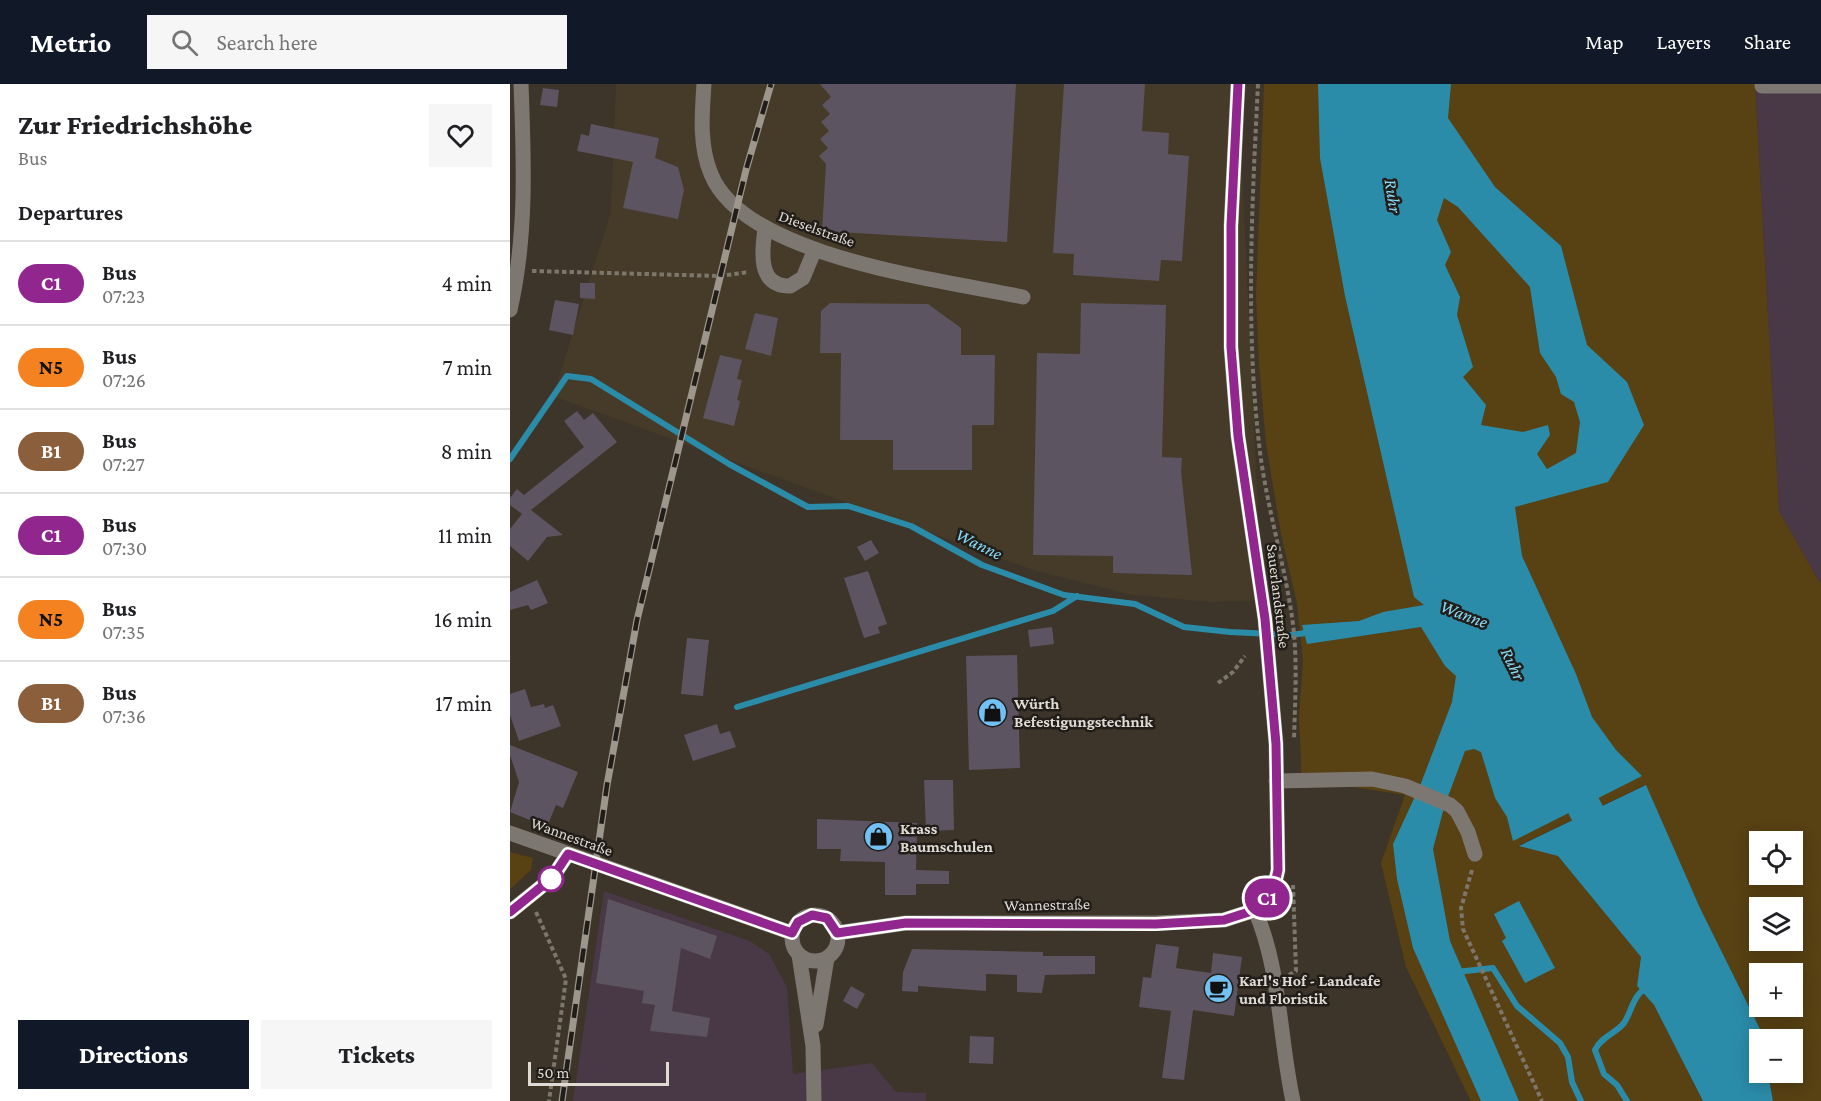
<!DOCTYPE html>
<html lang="en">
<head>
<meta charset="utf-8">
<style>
	:root { --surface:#fff; --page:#f6f6f6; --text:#202124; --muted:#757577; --line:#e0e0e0; --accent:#111827 }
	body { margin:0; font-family:"Crimson Pro",serif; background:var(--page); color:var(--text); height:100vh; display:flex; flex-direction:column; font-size:22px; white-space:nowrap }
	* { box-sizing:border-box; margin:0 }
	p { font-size:20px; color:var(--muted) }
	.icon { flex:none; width:33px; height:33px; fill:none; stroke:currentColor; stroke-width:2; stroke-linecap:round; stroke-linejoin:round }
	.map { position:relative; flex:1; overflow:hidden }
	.drawer { display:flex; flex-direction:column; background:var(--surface); width:510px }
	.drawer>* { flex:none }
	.badge { padding:0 12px; border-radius:20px; font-size:21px; line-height:39px }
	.controls { position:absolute; left:1239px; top:747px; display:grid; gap:12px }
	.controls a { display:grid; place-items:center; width:54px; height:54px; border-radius:0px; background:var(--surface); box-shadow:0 3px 15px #0003; font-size:30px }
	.scale { position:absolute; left:18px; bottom:15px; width:141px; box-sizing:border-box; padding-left:6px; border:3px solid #dfdbd3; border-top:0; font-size:16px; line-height:21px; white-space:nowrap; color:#dfdbd3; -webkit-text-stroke:4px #211d18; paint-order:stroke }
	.map>.badge { position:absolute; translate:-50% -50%; box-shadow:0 0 0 3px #fff }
	h2 { padding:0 18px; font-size:22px; line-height:54px }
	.round { display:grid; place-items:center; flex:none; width:63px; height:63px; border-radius:0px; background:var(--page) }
	.headline { display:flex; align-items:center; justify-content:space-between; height:102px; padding:0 18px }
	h1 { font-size:28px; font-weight:800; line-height:45px }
	.button { display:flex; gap:12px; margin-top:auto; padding:12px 18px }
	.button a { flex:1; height:69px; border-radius:0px; background:var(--accent); color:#fff; font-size:24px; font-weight:800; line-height:69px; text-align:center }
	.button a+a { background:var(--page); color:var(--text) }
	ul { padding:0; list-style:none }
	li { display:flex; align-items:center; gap:18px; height:84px; padding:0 18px; border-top:2px solid var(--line) }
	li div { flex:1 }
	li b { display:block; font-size:22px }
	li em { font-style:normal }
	li .badge { min-width:66px; font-weight:700; text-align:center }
	header { display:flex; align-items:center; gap:36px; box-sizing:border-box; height:84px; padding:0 30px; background:var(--accent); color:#fff }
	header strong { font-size:28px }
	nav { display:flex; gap:33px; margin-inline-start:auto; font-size:21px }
	.search { width:420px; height:54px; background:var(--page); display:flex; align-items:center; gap:15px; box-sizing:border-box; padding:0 21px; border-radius:0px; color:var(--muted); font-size:22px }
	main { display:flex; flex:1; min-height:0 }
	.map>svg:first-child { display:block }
	.built { fill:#463b28 }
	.industrial { fill:#493845 }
	.green { fill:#584113; fill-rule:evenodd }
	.water { fill:#2b8ca9; fill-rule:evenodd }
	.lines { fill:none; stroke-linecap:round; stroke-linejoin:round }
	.stream { stroke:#2b8ca9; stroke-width:6 }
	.river { stroke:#2b8ca9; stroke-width:34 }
	.building { fill:#5c5461 }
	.path { stroke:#7d766c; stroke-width:4; stroke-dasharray:4.5 3; stroke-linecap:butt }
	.minor { stroke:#7d7772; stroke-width:15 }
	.rail-casing { stroke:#9c968c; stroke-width:7 }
	.rail { stroke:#211d18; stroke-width:4.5; stroke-dasharray:14; stroke-linecap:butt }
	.line-casing { stroke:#fff; stroke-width:14 }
	.line { stroke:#91268f; stroke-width:9 }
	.stop-dot { fill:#fff; stroke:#91268f; stroke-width:3 }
	.labels { text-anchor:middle; stroke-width:5; stroke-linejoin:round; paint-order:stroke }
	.street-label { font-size:16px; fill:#dfdbd3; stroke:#211d18 }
	.poi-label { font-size:16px; font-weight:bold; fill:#dfdbd3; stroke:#211d18; text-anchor:start }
	.water-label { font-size:18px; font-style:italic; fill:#87dbf8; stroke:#211d18 }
</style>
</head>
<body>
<header>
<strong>Metrio</strong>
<div class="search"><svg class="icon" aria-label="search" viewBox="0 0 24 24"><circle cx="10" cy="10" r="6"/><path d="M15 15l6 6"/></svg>Search here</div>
<nav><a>Map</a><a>Layers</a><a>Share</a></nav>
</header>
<main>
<section class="drawer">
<div class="headline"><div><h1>Zur Friedrichshöhe</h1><p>Bus</p></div><a class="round"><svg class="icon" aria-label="heart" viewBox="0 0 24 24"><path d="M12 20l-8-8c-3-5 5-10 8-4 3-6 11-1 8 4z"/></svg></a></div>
<h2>Departures</h2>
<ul>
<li><span class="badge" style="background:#91268f;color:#fff">C1</span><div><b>Bus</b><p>07:23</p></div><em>4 min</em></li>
<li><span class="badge" style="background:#f58220;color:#111">N5</span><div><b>Bus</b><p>07:26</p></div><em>7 min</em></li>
<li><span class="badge" style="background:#8b5e3c;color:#fff">B1</span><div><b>Bus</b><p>07:27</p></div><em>8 min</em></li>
<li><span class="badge" style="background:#91268f;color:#fff">C1</span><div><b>Bus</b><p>07:30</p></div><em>11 min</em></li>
<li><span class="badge" style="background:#f58220;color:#111">N5</span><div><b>Bus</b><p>07:35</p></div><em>16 min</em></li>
<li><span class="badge" style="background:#8b5e3c;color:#fff">B1</span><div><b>Bus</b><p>07:36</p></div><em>17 min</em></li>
</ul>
<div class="button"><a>Directions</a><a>Tickets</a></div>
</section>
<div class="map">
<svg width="1311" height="1017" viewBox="0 0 1311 1017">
	<rect width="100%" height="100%" fill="#3d3529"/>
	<path class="built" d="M106,0h622l24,516 -50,2 -79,-7 -100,-25 -480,-174 58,-184z"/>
	<path class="industrial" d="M1245,0h66v501l-42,-74z
		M94,807l146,50 19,13 18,33 6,87 79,-11 24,29 30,1v8h-353z"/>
	<path class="green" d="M754,0h491l24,427 42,74v516h-48l-5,-28 24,-1v-32l-30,-1 -1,-8 -61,-123 -55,-123 -125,60 38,11 83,101 -4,29 17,19 49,96h-232l-65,-134 -25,-104 24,-68 -58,-9 -45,2 -3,-72 4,-55 -6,-57 -16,-70 -15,-90 -7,-79 -3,-70zM1250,758h32v32h-32zM1250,824h32v32h-32zM1250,890h32v32h-32z
		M0,768l23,6 -2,12 -21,19z"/>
	<path class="water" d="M808,0h133l-3,34 47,69 66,59 26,99 40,37 17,43 -36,57 -93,25 7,49 54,118 16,43 24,33 26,26 -129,65 -6,-24 -12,-19 -14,-46 -7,-3 -9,2 -19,51 -28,-11 34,-89 4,-26 -11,-10 -24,-39 -114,17 -5,-19 57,-4 24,-9 41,-7 -10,-8 -69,-301 -25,-138zM934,114l14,9 72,80 10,66 16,24 5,17 13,8 6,20 -4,31 -29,16 -10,-15 13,-19 -2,-10 -25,7 -42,-7 5,-20 -23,-28 10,-10 -16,-52 3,-18 -15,-32 6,-13 -14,-32z
		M1136,701l54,123 61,123 -1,41 8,1 5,28h-70l-49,-96 -17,-19 4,-29 -83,-101 -39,-10z
		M907,708l28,12 -12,45 17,92 69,160h-38l-68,-153 -16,-69 -4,-35z
		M1009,817l36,67 -30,15 -23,-42 4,-3 -12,-24z"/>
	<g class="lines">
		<path class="stream" d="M0,375l57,-83 24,3 138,85 79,43 40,-1 63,20 71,39 82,30 71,9 49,23 46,5 61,3 21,-3
			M227,623l316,-96 24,-15
			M946,888l37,-4 24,38 43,37 8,14 4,25 9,19
			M1117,1017l-10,-16 -13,-11 -9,-24c6,-13 20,-16 29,-27 8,-12 9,-29 24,-36"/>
		<path class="river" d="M1052,680l47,91"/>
	</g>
	<path class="building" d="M310,0h196l-9,158 -185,-11 4,-67 -7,-8 9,-8 -8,-9 9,-8 -8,-9 9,-8 -8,-9 9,-8z
		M554,0h81l-3,47 27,2 -1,21 21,2 -7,105 -21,-1 -2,21 -86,-6 1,-21 -21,-1z
		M33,4l16,2 -2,17 -17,-2z
		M81,40l68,14 -4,20 23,9 6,23 -6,29 -55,-11 10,-46 -56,-11 4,-17 8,2z
		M70,199h15v16l-15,-1z
		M45,216l24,4 -6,31 -24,-5z
		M320,219l98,1 33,24v27h34l-1,70h-22v45h-79v-30h-53l1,-87h-21l1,-42z
		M571,219l85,2 -4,152 20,1 -1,13 11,104 -79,-2v-17l-80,-1 4,-202 43,1z
		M245,229l23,5 -7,38 -26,-7z
		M210,271l22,5 -5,19 5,1 -5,20 3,1 -6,25 -31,-8z
		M67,327l7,9 9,-7 24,29 -86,68 32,25 -16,2 -19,24 -18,-15v-17l12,-15 -12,-9v-7l7,-9 7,6 60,-48 -20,-26z
		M361,456l8,13 -14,8 -8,-14z
		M358,487l19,53 -9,3 2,6 -16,5 -20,-60z
		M27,496l11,23 -17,7 -3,-5 -18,5v-18z
		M542,543l2,17 -24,3 -2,-17z
		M177,554l22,2 -6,56 -22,-2z
		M507,571l3,113 -51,2 -3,-114z
		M15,605l6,18 13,-3 1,4 8,-3 8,21 -42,15 -9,-26v-21z
		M207,640l3,10 10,-3 6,16 -43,14 -9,-26z
		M0,661l68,27 -15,36 -7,-3 -9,22 -37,-15 9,-30 -9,-27z
		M414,696h29l1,50 -28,1z
		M307,735l100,4 -1,47 33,1v13h-33v11h-31v-33l-45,-1 1,-12h-24z
		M98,815l109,37 -7,23 -29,-11 -9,63 38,7 -3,19 -57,-6 5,-26 -13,-2 2,-12 -48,-8z
		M646,860l23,3 -3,21 35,5 2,-20 29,4 -8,59 -41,-6 -9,70 -22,-2 9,-67 -32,-4 4,-30 8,1z
		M402,865l131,3v4h52v18l-50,1 -3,18 -25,-1v-17l-31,-1v17l-68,-5v6l-16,-1 1,-19z
		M341,902l14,8 -8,15 -14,-8z
		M460,952l24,1 -1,27 -24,-1z"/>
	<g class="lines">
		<path class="path" d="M748,0c-6,122 -13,246 2,368 7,55 24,110 32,165 6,40 3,82 2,123
			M22,187l188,5 29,-4
			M708,599l15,-11 12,-16
			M962,786l-11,38 2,21 79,172
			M26,828l30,67 -17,122
			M779,891l7,-4 -3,-86"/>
		<path class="minor" d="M194,0c-2,30 -5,61 7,90 33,83 232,106 312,123
			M1252,2h59
			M255,145c-3,21 -8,58 25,57l13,-8 12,-29
			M0,226c17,-74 14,-150 11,-226
			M766,697l96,-2 33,7 45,19 7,6 11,21 7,22
			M0,749l282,100
			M745,826c26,61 24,127 38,191
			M0,828l42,-34 16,-24
			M282 854a23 23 0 1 1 46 0a23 23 0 1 1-46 0Z
			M327,849l69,-10h250l68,-3 31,-10 18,-18 5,-22 -2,-126 -11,-125 -27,-183 -7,-89v-121l7,-142
			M289,871l14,91 1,55
			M306,941l11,-67"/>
		<defs>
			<path id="rail" d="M52,1017l45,-316 30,-165 109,-450 25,-86"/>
		</defs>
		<use href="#rail" class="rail-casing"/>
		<use href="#rail" class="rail"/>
	</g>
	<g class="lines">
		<defs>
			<path id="line" d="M0,828l42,-34 16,-24 224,79 6,-11 14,-7 15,3 10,15 69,-10 250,1 68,-4 31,-10 18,-18 5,-22 -2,-126 -11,-125 -27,-183 -7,-89v-121l7,-142"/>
		</defs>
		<use href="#line" class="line-casing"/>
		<use href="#line" class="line"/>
	</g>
	<defs>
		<symbol id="shop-disc" viewBox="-11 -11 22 22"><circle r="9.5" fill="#72c1f5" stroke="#211d18"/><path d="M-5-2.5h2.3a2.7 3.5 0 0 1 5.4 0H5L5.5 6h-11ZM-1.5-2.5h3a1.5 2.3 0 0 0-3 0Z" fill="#111"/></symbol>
		<symbol id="cafe-disc" viewBox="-11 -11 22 22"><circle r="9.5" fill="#72c1f5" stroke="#211d18"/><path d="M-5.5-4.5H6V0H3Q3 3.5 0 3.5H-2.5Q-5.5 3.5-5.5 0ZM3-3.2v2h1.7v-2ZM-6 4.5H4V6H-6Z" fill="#111"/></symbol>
	</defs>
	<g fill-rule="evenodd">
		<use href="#shop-disc" x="466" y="612" width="33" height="33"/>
		<use href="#shop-disc" x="352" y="736" width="33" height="33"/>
		<use href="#cafe-disc" x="692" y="888" width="33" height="33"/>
	</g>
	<circle class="stop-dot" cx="41" cy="795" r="12"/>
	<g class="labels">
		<g class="street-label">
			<text transform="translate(307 144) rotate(20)" y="6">Dieselstraße</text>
			<text transform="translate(769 512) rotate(83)" y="6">Sauerlandstraße</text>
			<text transform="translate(62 752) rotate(20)" y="6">Wannestraße</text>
			<text transform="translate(537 820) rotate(-1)" y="6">Wannestraße</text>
		</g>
		<g class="poi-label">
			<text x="504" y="625">Würth<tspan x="504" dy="18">Befestigungstechnik</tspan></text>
			<text x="390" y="750">Krass<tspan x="390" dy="18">Baumschulen</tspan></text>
			<text x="729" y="902">Karl's Hof - Landcafe<tspan x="729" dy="18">und Floristik</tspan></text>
		</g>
		<g class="water-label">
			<text transform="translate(883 112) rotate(81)" y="6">Ruhr</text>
			<text transform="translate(469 460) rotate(26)" y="6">Wanne</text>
			<text transform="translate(954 530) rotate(21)" y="6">Wanne</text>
			<text transform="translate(1003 580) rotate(64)" y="6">Ruhr</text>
		</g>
	</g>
</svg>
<div class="controls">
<a><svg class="icon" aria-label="locate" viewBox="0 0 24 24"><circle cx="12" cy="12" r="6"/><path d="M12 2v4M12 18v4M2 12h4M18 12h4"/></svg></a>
<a><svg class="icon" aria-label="layers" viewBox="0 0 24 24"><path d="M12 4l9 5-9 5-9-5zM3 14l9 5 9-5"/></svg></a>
<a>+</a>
<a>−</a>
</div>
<div class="scale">50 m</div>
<b class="badge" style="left:757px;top:814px;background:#91268f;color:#fff">C1</b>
</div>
</main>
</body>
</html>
